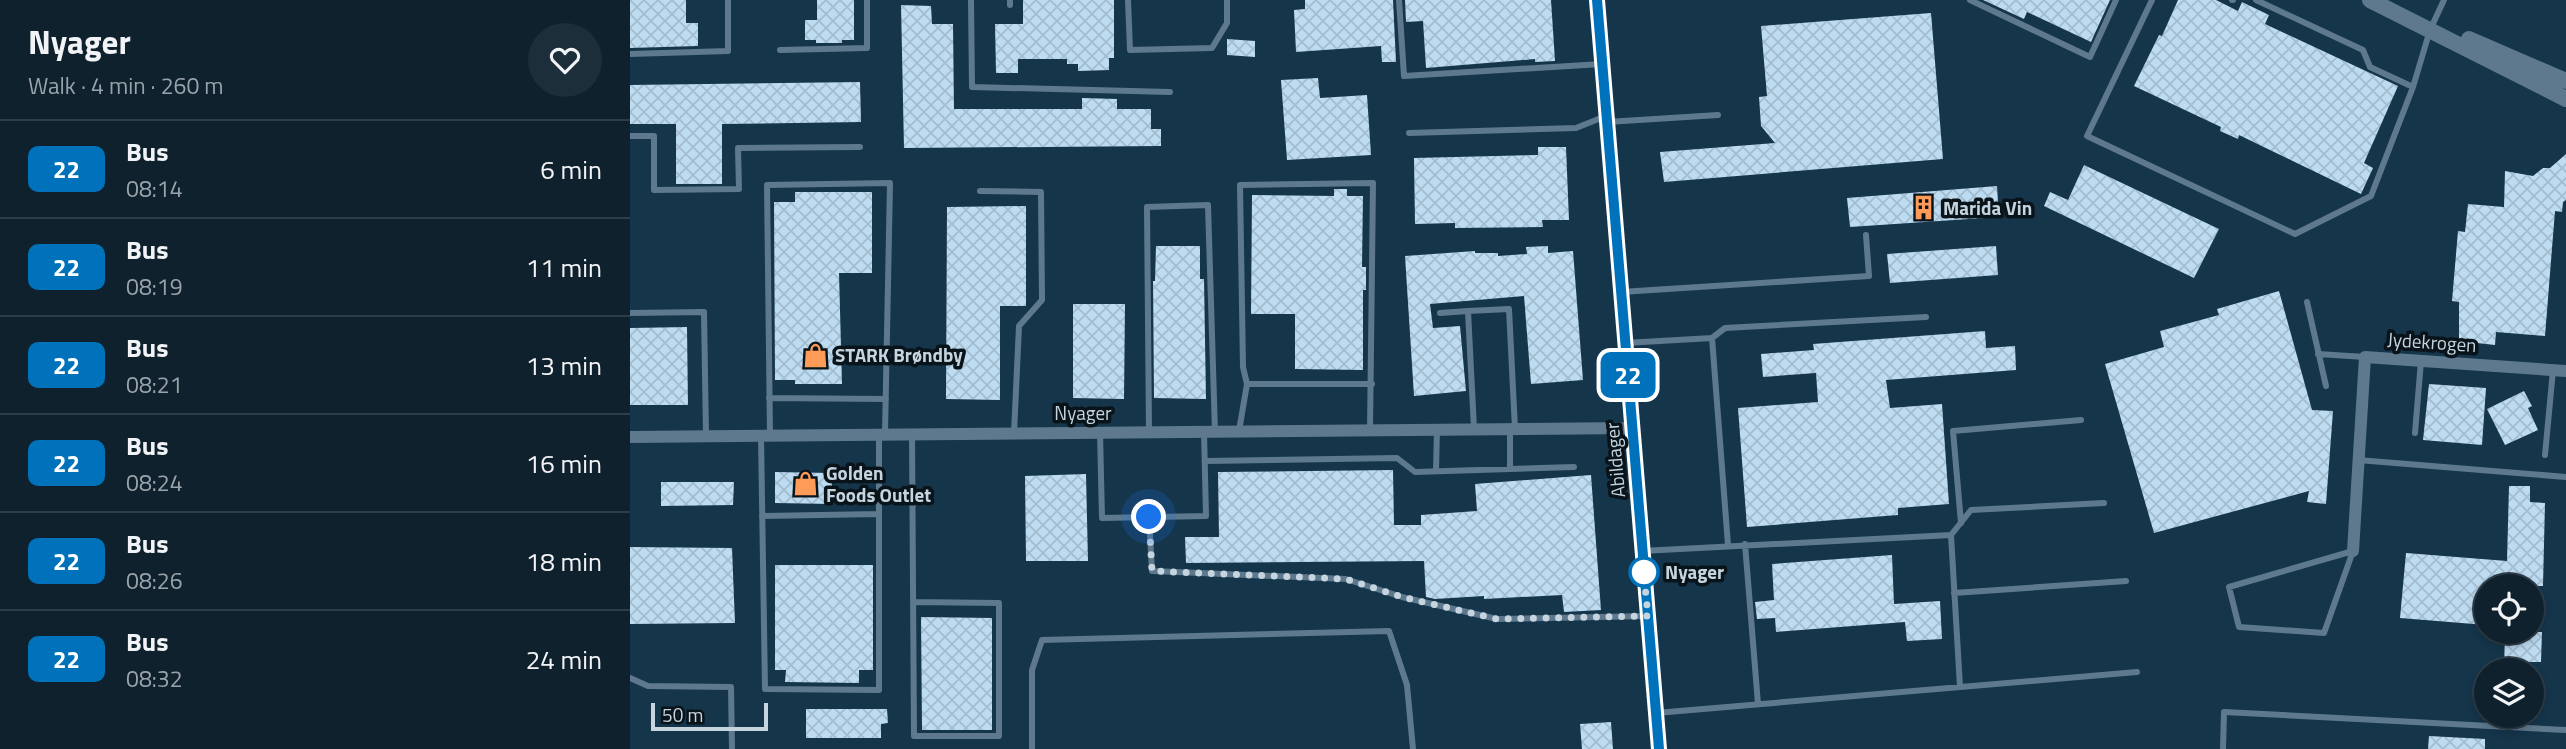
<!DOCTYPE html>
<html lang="en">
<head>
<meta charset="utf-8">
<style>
	:root { --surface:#0e212d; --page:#1c2e39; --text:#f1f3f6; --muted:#9ba3aa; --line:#2e3e49 }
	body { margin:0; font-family:"Titillium Web",sans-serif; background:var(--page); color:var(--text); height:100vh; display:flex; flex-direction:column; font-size:26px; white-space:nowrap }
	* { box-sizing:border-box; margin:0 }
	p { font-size:23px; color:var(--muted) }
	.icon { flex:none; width:38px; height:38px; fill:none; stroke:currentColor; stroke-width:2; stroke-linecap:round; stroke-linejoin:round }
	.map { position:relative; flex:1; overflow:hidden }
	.details { display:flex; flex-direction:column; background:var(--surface); width:630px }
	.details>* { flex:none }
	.badge { padding:0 14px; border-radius:10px; font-size:24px; line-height:46px }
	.buttons { position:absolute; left:1844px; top:574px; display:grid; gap:14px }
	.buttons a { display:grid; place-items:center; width:70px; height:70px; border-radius:50%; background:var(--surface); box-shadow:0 4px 10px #0003,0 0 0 2px var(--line); font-size:35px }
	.scale { position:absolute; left:21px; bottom:18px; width:117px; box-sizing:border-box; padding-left:7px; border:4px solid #c5d4df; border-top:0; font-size:19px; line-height:24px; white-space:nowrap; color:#c5d4df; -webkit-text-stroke:5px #08131a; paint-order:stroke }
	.you { position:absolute; width:35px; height:35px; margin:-18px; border:5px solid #fff; border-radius:50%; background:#1a73e8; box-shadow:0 0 0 10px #1a73e833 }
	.map>.badge { position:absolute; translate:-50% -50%; box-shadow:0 0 0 4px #fff }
	.round { display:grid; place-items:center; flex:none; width:74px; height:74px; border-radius:37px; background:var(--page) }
	.overview { display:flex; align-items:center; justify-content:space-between; height:119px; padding:0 28px }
	h1 { font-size:33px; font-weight:700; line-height:52px }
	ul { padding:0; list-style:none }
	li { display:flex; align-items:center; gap:21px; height:98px; padding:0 28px; border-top:2px solid var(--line) }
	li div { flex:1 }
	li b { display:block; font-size:26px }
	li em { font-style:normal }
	li .badge { min-width:77px; font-weight:700; text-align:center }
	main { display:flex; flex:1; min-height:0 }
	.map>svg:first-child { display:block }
	.built { fill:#15354b; fill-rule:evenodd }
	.building { fill:url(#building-cross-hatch) }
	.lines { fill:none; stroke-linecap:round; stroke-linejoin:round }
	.service { stroke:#5e798d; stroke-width:6 }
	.minor { stroke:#5e798d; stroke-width:12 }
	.tertiary { stroke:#5e798d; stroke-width:16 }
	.line-casing { stroke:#fff; stroke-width:16 }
	.line { stroke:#0072bc; stroke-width:10 }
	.walk { stroke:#c5d4df; stroke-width:7; stroke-dasharray:0 12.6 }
	.stop-dot { fill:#fff; stroke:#0072bc; stroke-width:3.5 }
	.labels { text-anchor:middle; stroke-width:7; stroke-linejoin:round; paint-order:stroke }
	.poi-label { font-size:19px; font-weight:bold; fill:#c5d4df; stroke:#08131a; text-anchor:start }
	.street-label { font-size:19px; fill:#c5d4df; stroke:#08131a }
	.stop-label { font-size:19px; font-weight:bold; fill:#c5d4df; stroke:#08131a; text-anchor:start }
</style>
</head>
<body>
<main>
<section class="details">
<div class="overview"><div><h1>Nyager</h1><p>Walk · 4 min · 260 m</p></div><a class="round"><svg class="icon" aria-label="heart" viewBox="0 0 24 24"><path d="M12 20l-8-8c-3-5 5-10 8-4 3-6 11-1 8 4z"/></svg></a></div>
<ul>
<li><span class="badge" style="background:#0072bc;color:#fff">22</span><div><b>Bus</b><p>08:14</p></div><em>6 min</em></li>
<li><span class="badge" style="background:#0072bc;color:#fff">22</span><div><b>Bus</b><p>08:19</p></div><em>11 min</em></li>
<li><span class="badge" style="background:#0072bc;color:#fff">22</span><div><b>Bus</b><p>08:21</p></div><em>13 min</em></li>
<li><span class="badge" style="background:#0072bc;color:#fff">22</span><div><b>Bus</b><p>08:24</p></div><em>16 min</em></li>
<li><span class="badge" style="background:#0072bc;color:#fff">22</span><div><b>Bus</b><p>08:26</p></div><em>18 min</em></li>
<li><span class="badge" style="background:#0072bc;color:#fff">22</span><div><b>Bus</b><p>08:32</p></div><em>24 min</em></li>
</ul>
</section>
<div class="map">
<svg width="1936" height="749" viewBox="0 0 1936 749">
	<defs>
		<pattern id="building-cross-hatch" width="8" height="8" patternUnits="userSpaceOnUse" patternTransform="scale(1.75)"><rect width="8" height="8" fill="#bddbf1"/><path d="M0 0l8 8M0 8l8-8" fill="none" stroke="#a3bcce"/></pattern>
	</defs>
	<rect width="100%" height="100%" fill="#132c3c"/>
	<path class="built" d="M0,0h1936v749h-1936zM1857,586h45v46h-45zM1857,670h45v46h-45z"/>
	<path class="building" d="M0,0h56v23h12v23l-68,2z
		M187,0h37v40h-12v3h-26v-3h-11v-20h12z
		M393,0h91v58h-5v12l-31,1v-7h-11v-5h-49v14h-22l-1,-49h28z
		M675,0h88l3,62h-14l-1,-16 -85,6 -2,-42 11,-1z
		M775,0h146l4,61 -20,1v-3l-109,9 -3,-47 -17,1z
		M1353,0h127l-19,42 -64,-30 -3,7z
		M1548,0h38l22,11 4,-9 27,13 -4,9 133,62 -34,77 9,5 -12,26 -122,-59 -1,4 -18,-8 1,-4 -87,-41 25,-51 3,1z
		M271,5l30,1 1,18h21l1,85h128v-11l35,1v10h34v20h10v17l-257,2z
		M1301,13l12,146 -279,23 -4,-30 115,-9 -14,-17 -2,-29 8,-1 -6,-70z
		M597,39l28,2v16l-28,-2z
		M688,78l2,20 47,-3 4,60 -84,5 -6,-80z
		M230,82l1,40 -139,2v60h-46v-60h-46v-39z
		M908,147h28l3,73h-27l1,7 -88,1v-5l-40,1 -1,-66 124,-3z
		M1936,154v46l-3,2 -1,10 -7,-1 -10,125 -49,-4 -1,13 -36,-4v-39l-7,-1 6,-70 7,1 3,-28 36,3 1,-36 28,5 10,-8h7z
		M1454,165l135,64 -25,49 -150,-72 6,-14 18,8z
		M1367,186l2,31 -149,10 -3,-29z
		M704,189h13v7h16l-1,71h4v23h-3v80l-68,-1v-55h-44l1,-119 82,1z
		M165,192h77v81h-33l3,111h-47v-4h-20l-1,-178h21z
		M396,206v100h-26v94l-54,-1 1,-192z
		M526,246h44v33h4l2,120 -52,-1 -1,-117h2z
		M918,246v7l25,-2 10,129 -52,4 -7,-88 -94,8 3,24 27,-2 6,65 -52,5 -9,-140 70,-5v2h23v3l29,-2 -1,-7z
		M1366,246l2,29 -108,8 -3,-29z
		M1649,291l33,119 21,1 -7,93 -19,-2 2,-11 -155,42 -49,-169 59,-17 -4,-16 59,-16 -2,-6z
		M443,304h52l-1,95 -51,-1z
		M57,327l1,78h-58v-77z
		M1355,331l1,17 29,-2 1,24 -130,10 4,28 52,-4 7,100 -51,4v7l-151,12 -9,-119 80,-6 -2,-29 -53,4 -2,-23 53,-4 -1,-6z
		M1799,384l57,4 -4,57 -59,-5z
		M1894,391l8,15 -4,2 10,22 -33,15 -18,-36z
		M763,470l1,55h27v-10l56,-4 -2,-27 116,-9 10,135 -37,2 -2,-17 -78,4v-3l-49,3 -9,-2 -2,-36 -238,2 -1,-26h34l-1,-65z
		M145,472l57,1v31l-57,-1z
		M456,474l2,87h-62l-1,-85z
		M31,482h73l-1,23 -72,1z
		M1879,486h21v16l15,1 -2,83h-56l-1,39 -86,-7 6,-65 101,8z
		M0,547l102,1 3,75 -105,1z
		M1262,555l2,49 46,-3 2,38 -35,2 -2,-19 -129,10 -1,-14 -18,1 -2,-17 19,-2 -2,-36z
		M145,565h98v105h-14v13l-74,-1 1,-12h-11z
		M291,617l71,1v112h-70z
		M1875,632h37l-1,30h-14l-1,8h-22z
		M176,709h81l1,14 -7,1v14h-75z
		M981,722l2,27h-31l-2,-25z
		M1799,736l56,3v10h-57z"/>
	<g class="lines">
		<path class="service" d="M341,0l1,87 198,5
			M380,0v5
			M498,0l2,50 82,-2 15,-25v-23
			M769,0l5,76 198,-12
			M1340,0l120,57 26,-57
			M1522,0l-65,136 208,98 76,-38 42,-109 17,-57 14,-30
			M1602,0h1
			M1626,0l107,50 7,17 43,20
			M150,50l87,-2v-48
			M0,54l98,-3v-51
			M977,122l111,-7
			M779,133l167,-5 30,-12
			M0,136h24v54l85,-1 -1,-41 122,-1
			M350,191l61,1 1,108 -23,26 -5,107
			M991,292l248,-16 -3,-41
			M1677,302l19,84
			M0,313l74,-1 2,123
			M810,313l28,-2
			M1082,338l16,207
			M995,343l87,-5 13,-10 201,-11
			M1688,354l47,3
			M617,384l-4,-17 -3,-182 133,-2 -3,247
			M139,398l117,1
			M844,429l-6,-118 41,-2 6,120
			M880,429v39
			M609,431l8,-47h125
			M470,432l2,86 104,-2 -2,-84
			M519,432l-2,-225 61,-2 7,227
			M1785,433l6,-72
			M282,434l2,302h85v-133l-86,-1
			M140,435l-3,-250 123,-2 -5,251
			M131,436l4,253 114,1v-256
			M1915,455l8,-85
			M1728,460l208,17
			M575,461l192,-3 18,14 159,-5
			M806,471l1,-42
			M132,516l117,-2
			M519,517l3,54 194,8 56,18 95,22 151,-3
			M1331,523l-8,-92 128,-11
			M1321,535l9,152
			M1115,544l13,160
			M1012,551l309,-16 20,-25 133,-7
			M1723,551l-29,82 -85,-6 -10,-40z
			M1324,593l172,-12
			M0,678l18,8 83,1 1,62
			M1026,713l481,-41
			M402,749v-79l10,-30 347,-9 18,54 6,64
			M1593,749l1,-37 342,18"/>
		<path class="minor" d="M967,0l62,749
			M0,437l1002,-9
			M1723,551l12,-194 201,14"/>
		<path class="tertiary" d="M1740,0l196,99
			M1839,39l97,42"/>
	</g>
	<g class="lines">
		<defs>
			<path id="line" d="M967,0l62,749"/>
		</defs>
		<use href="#line" class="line-casing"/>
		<use href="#line" class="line"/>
		<path class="walk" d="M519,517l3,54 194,8 56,18 95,22 151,-3 -5,-51 1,7"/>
	</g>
	<defs>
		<symbol id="building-bare" viewBox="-9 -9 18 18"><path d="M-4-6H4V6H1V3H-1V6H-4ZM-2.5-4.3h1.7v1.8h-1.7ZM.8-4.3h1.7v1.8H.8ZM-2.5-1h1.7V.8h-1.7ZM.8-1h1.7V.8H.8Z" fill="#fe9b58" stroke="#08131a" stroke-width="2.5" paint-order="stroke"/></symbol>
		<symbol id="shop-bare" viewBox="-9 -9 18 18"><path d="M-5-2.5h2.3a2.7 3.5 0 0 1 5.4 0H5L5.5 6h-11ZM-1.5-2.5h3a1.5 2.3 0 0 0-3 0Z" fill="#fe9b58" stroke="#08131a" stroke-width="2.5" paint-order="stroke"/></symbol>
	</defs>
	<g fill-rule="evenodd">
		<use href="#building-bare" x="1276" y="190" width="35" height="35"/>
		<use href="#shop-bare" x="168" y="338" width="35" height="35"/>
		<use href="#shop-bare" x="158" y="466" width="35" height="35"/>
	</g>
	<circle class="stop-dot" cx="1014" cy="572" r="14"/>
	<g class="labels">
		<g class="poi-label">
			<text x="1313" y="215">Marida Vin</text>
			<text x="205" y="362">STARK Brøndby</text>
			<text x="196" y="480">Golden<tspan x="196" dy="22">Foods Outlet</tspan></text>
		</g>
		<g class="street-label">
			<text transform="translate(1802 342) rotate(4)" y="7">Jydekrogen</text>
			<text x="453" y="420">Nyager</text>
			<text transform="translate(985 460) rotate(-95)" y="7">Abildager</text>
		</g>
		<g class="stop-label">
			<text x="1035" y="579">Nyager</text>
		</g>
	</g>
</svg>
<div class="buttons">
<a><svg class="icon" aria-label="locate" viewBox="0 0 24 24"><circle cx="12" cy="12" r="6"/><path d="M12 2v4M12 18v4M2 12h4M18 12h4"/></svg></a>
<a><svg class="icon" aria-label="layers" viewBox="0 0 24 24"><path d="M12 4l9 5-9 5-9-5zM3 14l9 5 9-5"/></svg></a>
</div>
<div class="scale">50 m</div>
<div class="you" style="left:519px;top:517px"></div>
<b class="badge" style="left:998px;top:375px;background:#0072bc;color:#fff">22</b>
</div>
</main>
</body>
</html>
